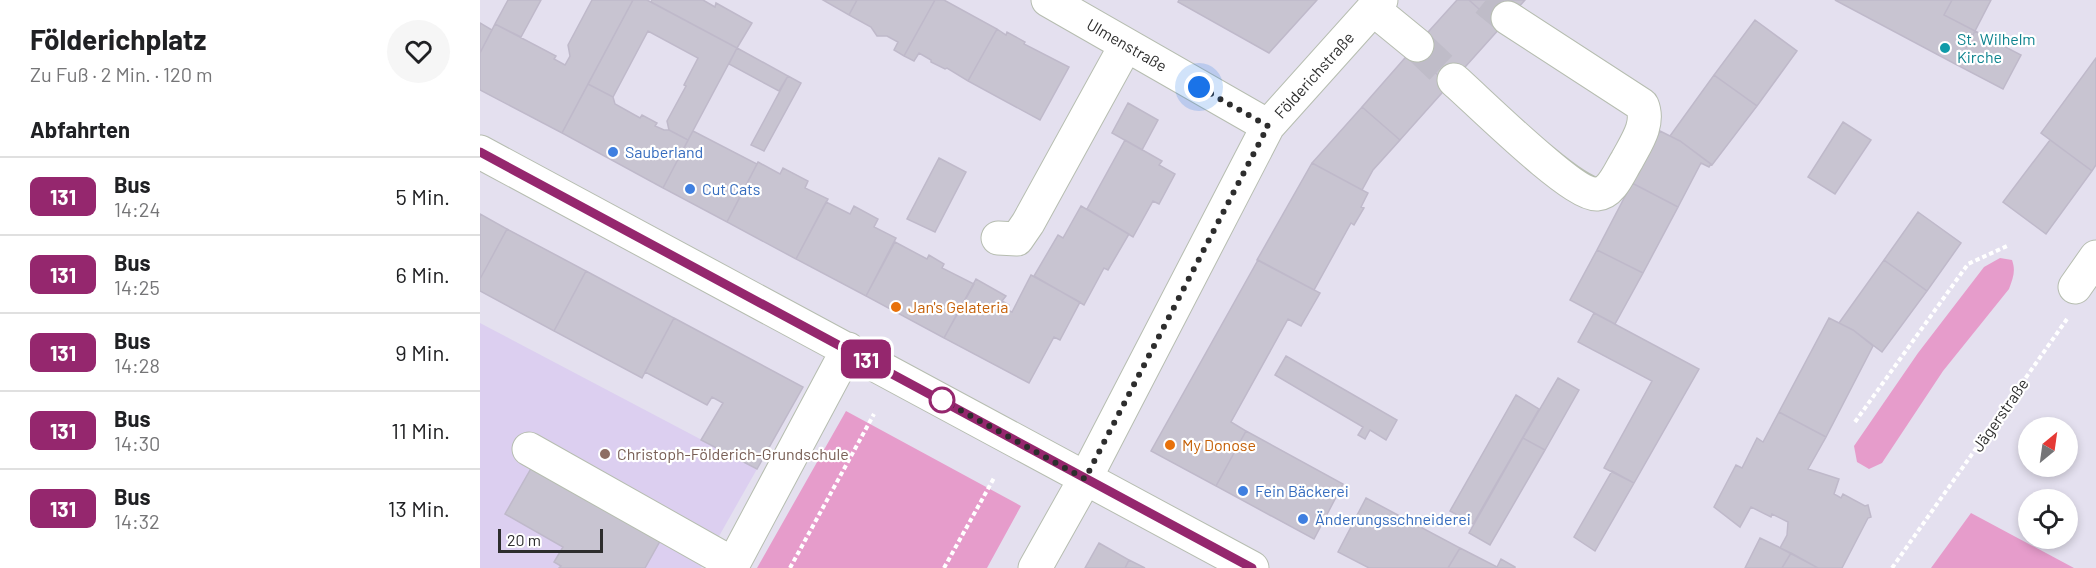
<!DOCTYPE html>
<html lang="de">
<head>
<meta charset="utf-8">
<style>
	:root { --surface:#fff; --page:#f6f6f6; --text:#202124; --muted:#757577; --line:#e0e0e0 }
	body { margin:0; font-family:Barlow,sans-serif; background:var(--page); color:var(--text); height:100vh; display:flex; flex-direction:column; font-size:22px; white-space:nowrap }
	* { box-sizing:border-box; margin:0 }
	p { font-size:20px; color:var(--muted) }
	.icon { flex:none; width:33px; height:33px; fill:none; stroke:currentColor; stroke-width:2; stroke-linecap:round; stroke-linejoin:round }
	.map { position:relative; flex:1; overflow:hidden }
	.side { display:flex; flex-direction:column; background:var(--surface); width:480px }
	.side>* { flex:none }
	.badge { padding:0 12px; border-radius:9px; font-size:21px; line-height:39px }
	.needle { width:39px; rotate:29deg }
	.buttons { position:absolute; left:1538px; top:417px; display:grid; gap:12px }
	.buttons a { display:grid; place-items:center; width:60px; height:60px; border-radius:50%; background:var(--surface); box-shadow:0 3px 9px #0003; font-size:30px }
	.scale { position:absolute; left:18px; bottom:15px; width:105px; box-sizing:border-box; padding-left:6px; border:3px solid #2d2d2d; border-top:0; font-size:16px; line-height:21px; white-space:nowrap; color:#2d2d2d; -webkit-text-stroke:4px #fff; paint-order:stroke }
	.you { position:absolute; width:30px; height:30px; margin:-15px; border:4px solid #fff; border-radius:50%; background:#1a73e8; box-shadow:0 0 0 9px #1a73e833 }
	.map>.badge { position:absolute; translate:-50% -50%; box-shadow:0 0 0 3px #fff }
	h2 { padding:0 30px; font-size:22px; line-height:54px }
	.round { display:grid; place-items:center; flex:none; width:63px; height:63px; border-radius:32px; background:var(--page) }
	.headline { display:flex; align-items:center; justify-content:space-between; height:102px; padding:0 30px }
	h1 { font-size:28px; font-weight:700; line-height:45px }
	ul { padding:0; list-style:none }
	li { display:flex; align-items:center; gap:18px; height:78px; padding:0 30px; border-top:2px solid var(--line) }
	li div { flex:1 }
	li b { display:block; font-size:22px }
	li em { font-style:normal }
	li .badge { min-width:66px; font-weight:700; text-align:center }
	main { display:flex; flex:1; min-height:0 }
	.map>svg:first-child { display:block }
	.education { fill:#dccff0 }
	.green { fill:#e69ccb }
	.building { fill:#c8c4d1; stroke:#bfb9ca; stroke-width:1.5 }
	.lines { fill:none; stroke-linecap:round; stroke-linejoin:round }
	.minor-tunnel { stroke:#bfbcc8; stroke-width:33; stroke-dasharray:33 16; stroke-linecap:butt }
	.minor-casing { stroke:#b6bdb0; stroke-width:35 }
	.path { stroke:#fff; stroke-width:4; stroke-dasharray:4.5 3; stroke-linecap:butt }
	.minor { stroke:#fff; stroke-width:33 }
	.line-casing { stroke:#fff; stroke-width:14 }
	.line { stroke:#95276e; stroke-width:9 }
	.walk { stroke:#2d2d2d; stroke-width:6; stroke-dasharray:0 10.8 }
	.culture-dot { fill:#0f9aa8; stroke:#fff; stroke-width:2 }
	.shop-dot { fill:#3f7fe0; stroke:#fff; stroke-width:2 }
	.food-dot { fill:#e8710a; stroke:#fff; stroke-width:2 }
	.stop-dot { fill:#fff; stroke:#95276e; stroke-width:3 }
	.education-dot { fill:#8d6e63; stroke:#fff; stroke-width:2 }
	.labels { text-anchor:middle; stroke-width:4.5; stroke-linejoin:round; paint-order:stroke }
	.culture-label { font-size:16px; fill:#0d838f; stroke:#fff; text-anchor:start }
	.street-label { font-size:16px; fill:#2d2d2d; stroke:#fff }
	.shop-label { font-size:16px; fill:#366cbe; stroke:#fff; text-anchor:start }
	.food-label { font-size:16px; fill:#c56008; stroke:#fff; text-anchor:start }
	.education-label { font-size:16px; fill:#785e54; stroke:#fff; text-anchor:start }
</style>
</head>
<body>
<main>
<section class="side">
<div class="headline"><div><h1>Földerichplatz</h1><p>Zu Fuß · 2 Min. · 120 m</p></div><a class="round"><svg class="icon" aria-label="heart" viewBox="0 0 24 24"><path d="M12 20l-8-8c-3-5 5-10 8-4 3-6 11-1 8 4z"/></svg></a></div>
<h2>Abfahrten</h2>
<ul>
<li><span class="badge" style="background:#95276e;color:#fff">131</span><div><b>Bus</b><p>14:24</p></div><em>5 Min.</em></li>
<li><span class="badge" style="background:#95276e;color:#fff">131</span><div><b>Bus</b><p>14:25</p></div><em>6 Min.</em></li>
<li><span class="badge" style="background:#95276e;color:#fff">131</span><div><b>Bus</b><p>14:28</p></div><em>9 Min.</em></li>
<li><span class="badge" style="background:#95276e;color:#fff">131</span><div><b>Bus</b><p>14:30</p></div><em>11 Min.</em></li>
<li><span class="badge" style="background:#95276e;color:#fff">131</span><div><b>Bus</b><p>14:32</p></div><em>13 Min.</em></li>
</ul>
</section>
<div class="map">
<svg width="1616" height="568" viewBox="0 0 1616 568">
	<rect width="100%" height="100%" fill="#e4e0ef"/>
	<path class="education" d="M0,323l277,146 -56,99h-221z"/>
	<path class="green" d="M1520,258l12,2c4,11 1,18 -3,29l-66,82 -61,92 -13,6 -12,-7 -3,-16 64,-93 66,-86z
		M366,411l175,95 -34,62h-230z
		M1491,513l103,55h-143z"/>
	<path class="building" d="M28,0h33l-20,37 -26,-13z
		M112,0h41l-71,133 -82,-43v-37l15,-29 61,32 -2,3 11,6 5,-9 -2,-11z
		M153,0h14l90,48 -49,92 -19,-10 -2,-9 19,-35 -2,-1 14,-27 -50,-27 -35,66 -25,-13z
		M172,0h51l12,7 1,-4 36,20 -15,25 -86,-46z
		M343,0h34l-8,15z
		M377,0h78l-31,56 -10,-6 4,-8 -11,-6h-10l-6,-9 -22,-12z
		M455,0h9l53,29 -29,52 -21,-13 -2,1 -14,-7v-2l-12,-7 -5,8 -10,-5z
		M699,0h138l-48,53 -91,-51z
		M977,0h12l31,28 -51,57 -38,-34z
		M989,0h56l-25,28z
		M1355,0h117l-8,15 31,16 -18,34z
		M1472,0h39l-16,31 -31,-16z
		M1275,20l42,31 -40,55 -43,-31z
		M0,23l12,7 -12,23z
		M517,29l9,6 1,-3 18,10 -1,2 45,23 -29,53 -72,-39z
		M1495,31l46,24 -18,34 -46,-24z
		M257,48l51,28 -9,15 -50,-27z
		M931,51l38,34 -49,55 -38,-33z
		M1616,58v107l-4,6 -51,-38z
		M1234,75l43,31 -45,59 -32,-24 -10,-5z
		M308,76l13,7 -37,68 -13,-6z
		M108,84l25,13 2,7 25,14 2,-3 15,8 -2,3 9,4h5l19,10 -25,48 -101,-55z
		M648,103l30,17 -16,30 -30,-17z
		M882,107l38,33 -27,30 -11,20 -50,-27z
		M1363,122l28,18 -36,54 -27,-17z
		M213,131l64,33 -30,58 -64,-34z
		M1180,131l20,10 31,23 -2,3 -8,-4 -23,44 -46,-24z
		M645,140l37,21 -3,4 16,9 -16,30 -6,-3 -20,36 -46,-28z
		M1570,140l42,31 -46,63 -43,-32z
		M459,158l27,14 -31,60 -28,-13z
		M278,162l22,12 3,-6 25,13 -3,7 23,11 -32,60 -69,-37z
		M832,163l56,30 -7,14 3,1 -10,17 -3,-2 -37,67 -57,-30z
		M1152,183l46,24 -35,66 -46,-23z
		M346,202l24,12 4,-8 24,13 -4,8 22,11 -30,58 -70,-37z
		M601,206l48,28 -21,36 -4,-2 -20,37 -50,-29 24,-41 5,3z
		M1438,212l43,31 -34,48 -43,-31z
		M0,214l27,15 -27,50z
		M27,229l79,42 -32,60 -74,-40v-12z
		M415,242l32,17 2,-4 15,9 -2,4 32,16 -30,54 -78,-42z
		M1117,250l46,23 -28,51 -45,-24z
		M778,260l62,33 -19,33 -13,-7 -57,103 15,9 -30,55 -65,-35z
		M1404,260l43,31 -45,61 -29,-22 -14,-7z
		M106,271l88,47 -32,60 -88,-47z
		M551,275l49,27 -20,38 -6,-3 -25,46 -85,-45 32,-59 30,17 -4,5 7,4 -2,5 5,2z
		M1114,313l105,56 -65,114 -30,-15 48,-87 -74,-39z
		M194,318l129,69 -46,82 -56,-29 22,-37 -11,-6 -5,8 -62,-33z
		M1349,318l24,12 20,16 -47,91 -47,-25z
		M806,356l111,64 -11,20 -16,-10 -5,9 -7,-4 5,-8 -88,-52z
		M1078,378l21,12 -34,60 -22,-12z
		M1036,395l23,14 -66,115 -23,-13z
		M1299,412l47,25 -18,32 31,10 -5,15 7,4 2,-4 22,12 3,-1 3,12 -3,1 -26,50h-24l-38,-20 7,-13 1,-13 -16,-8 -1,3 -20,-10 -11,20 -26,-20 22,-42 6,3 15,-30 6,4z
		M766,431l97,53 -29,55 -98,-53z
		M1043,438l22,12 -55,95 -21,-12z
		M53,465l131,69 -19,34h-86l2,-2 -7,-4 9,-15 -58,-33z
		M1132,471l22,12 -39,68 -21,-14z
		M886,498l94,50 -12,20h-79l-31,-16z
		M1280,538l31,15 -9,15h-37z
		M619,543l30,17 -4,8h-40z
		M980,548l37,19 4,-8 14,8v1h-67z
		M1311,553l27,15h-36z
		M649,560l16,8h-20z"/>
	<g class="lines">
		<path class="minor-tunnel" d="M1006,0l22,18
			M937,45l37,35"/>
		<defs>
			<path id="minor" d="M568,0l220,126
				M893,9l44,36
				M974,80c23,20 119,116 143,114 15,-1 23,-23 30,-34 9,-17 23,-36 15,-55l-134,-87
				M0,152l772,416
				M518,238l19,1 11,-16 98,-178
				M1595,287l21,-30
				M49,449l204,115
				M251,568l117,-219
				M555,568l50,-89 183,-353 113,-126"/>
		</defs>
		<use href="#minor" class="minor-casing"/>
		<path class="path" d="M1375,422l113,-158 39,-18
			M310,568l84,-154
			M464,568l50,-90
			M1412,568l175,-249"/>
		<use href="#minor" class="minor"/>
	</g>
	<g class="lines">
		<defs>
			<path id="line" d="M0,152l772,416"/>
		</defs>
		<use href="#line" class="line-casing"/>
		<use href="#line" class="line"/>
		<path class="walk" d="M462,400l143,79 183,-353 -69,-39"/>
	</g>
	<circle class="culture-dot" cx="1465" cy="48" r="6"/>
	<g class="shop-dot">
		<circle cx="133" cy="152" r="6"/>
		<circle cx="210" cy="189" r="6"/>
		<circle cx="763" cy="491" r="6"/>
		<circle cx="823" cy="519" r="6"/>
	</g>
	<g class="food-dot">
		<circle cx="416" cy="307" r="6"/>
		<circle cx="690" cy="445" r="6"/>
	</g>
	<circle class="stop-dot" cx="462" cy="400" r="12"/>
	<circle class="education-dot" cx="125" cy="454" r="6"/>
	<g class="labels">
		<g class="culture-label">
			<text x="1477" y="45">St. Wilhelm<tspan x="1477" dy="18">Kirche</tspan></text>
		</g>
		<g class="street-label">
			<text transform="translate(647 45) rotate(30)" y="6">Ulmenstraße</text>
			<text transform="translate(834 75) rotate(-48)" y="6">Földerichstraße</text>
			<text transform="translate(1520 415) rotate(-55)" y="6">Jägerstraße</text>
		</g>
		<g class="shop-label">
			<text x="145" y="158">Sauberland</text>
			<text x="222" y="195">Cut Cats</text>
			<text x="775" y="497">Fein Bäckerei</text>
			<text x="835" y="525">Änderungsschneiderei</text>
		</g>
		<g class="food-label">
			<text x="428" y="313">Jan's Gelateria</text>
			<text x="702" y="451">My Donose</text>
		</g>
		<g class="education-label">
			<text x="137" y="460">Christoph-Földerich-Grundschule</text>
		</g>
	</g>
</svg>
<div class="buttons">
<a><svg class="needle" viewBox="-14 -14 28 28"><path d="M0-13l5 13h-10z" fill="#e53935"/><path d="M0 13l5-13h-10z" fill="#757577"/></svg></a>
<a><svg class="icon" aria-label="locate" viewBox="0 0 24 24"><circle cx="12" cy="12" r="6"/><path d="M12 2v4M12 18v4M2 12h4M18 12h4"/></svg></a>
</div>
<div class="scale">20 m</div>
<div class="you" style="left:719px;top:87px"></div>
<b class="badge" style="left:386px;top:359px;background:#95276e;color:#fff">131</b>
</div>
</main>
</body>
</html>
